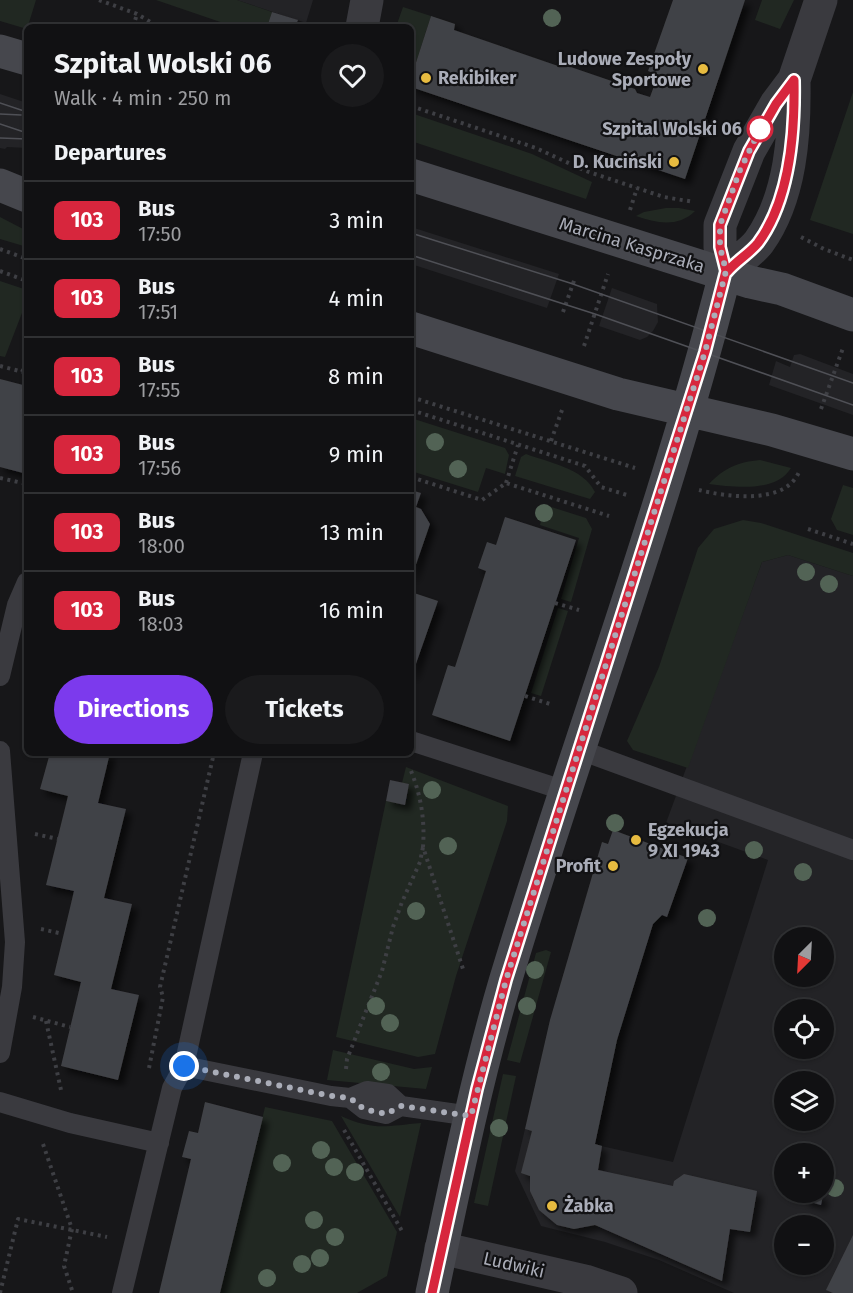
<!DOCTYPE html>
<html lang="en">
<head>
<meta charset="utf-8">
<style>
	:root { --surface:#111113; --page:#1a1a1c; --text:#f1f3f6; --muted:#9c9da0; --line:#303133; --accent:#7c3aed }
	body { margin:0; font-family:"Fira Sans",sans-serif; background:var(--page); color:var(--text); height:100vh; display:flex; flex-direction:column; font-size:22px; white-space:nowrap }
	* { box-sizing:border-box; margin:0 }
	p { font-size:20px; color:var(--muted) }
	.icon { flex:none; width:33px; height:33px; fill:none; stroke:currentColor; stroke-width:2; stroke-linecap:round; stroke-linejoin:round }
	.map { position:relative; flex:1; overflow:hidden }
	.side { position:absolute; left:24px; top:24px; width:390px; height:732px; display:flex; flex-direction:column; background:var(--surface); border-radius:9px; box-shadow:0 2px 4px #0004,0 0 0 2px var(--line) }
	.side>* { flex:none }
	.badge { padding:0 12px; border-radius:9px; font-size:21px; line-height:39px }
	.needle { width:39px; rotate:204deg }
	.controls { position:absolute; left:774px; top:927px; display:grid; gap:12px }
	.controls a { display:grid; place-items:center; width:60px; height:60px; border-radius:50%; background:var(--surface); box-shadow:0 2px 4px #0004,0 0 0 2px var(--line); font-size:30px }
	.you { position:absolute; width:30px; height:30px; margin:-15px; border:4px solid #fff; border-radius:50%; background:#1a73e8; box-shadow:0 0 0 9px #1a73e833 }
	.map>.badge { position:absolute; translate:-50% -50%; box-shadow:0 0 0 3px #fff }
	h2 { padding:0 30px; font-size:22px; line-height:54px }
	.round { display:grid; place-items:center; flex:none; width:63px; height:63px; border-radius:32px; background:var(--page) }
	.summary { display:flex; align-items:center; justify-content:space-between; height:102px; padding:0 30px }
	h1 { font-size:28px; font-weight:700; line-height:45px }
	.action { display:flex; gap:12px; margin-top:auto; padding:12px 30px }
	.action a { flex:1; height:69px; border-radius:36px; background:var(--accent); color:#fff; font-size:24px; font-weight:700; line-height:69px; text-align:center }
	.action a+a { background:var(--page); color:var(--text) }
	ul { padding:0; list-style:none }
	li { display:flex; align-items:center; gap:18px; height:78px; padding:0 30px; border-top:2px solid var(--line) }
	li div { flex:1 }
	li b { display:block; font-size:22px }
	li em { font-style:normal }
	li .badge { min-width:66px; font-weight:700; text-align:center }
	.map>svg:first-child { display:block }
	.built { fill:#232326; fill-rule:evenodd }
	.green { fill:#212822 }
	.building { fill:#414246; filter:url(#shadow) }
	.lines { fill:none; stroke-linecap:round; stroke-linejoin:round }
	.path { stroke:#3e3f44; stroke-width:4; stroke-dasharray:3 4.5; stroke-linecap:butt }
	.lane { stroke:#3a3a3f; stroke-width:20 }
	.street { stroke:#3a3a3f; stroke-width:33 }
	.secondary { stroke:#46474d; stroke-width:33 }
	.tram { stroke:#4f5056; stroke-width:1.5 }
	.tree { fill:#526355 }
	.line-casing { stroke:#fff; stroke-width:14 }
	.line { stroke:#d7263d; stroke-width:9 }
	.walk { stroke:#aaadb8; stroke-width:6; stroke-dasharray:0 10.8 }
	.poi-dot { fill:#e7bb40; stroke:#121214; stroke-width:2 }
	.stop-dot { fill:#fff; stroke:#d7263d; stroke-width:3 }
	.labels { text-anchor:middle; stroke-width:4.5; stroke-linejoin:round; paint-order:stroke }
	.poi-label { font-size:18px; font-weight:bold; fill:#aaadb8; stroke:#121214; text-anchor:end }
	.stop-label { font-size:18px; font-weight:bold; fill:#aaadb8; stroke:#121214; text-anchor:end }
	.street-label { font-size:18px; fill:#aaadb8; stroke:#121214 }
</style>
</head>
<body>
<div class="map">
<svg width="853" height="1293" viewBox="0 0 853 1293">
	<defs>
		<filter id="shadow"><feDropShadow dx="5.5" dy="5.5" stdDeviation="3" flood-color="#0009"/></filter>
	</defs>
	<rect width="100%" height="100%" fill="#171719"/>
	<path class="built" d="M237,0h76l-7,23z
		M0,94l27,9v45l-20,-1 -2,2 -5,-1z
		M411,227l148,47 -12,34 -136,-44z
		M612,288l45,16 1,18 -5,9 -6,6 -7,3 -41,-14z
		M800,354l53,20v41l-84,-30 7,-24 14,6 4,-12z
		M788,555l65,21v717h-119l-75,-33 -54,-18 -64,-16 -26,-55 10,-42 148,33 95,-302 -102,-37 96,-261zM784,938h40v38h-40zM784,1010h40v38h-40zM784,1082h40v38h-40zM784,1154h40v38h-40zM784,1226h40v38h-40z"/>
	<path class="green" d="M0,0h36l-9,29 -27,-8z
		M156,0h81l35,12 -5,15h-32z
		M762,0h32l-14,29 -25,-9z
		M403,7l28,9 -20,62v-51h-15z
		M853,92v142l-43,-14z
		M411,113l121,41 60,28 -6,17 -175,-58z
		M666,208h13l16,3c-17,17 -39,12 -59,5l8,-4z
		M0,217l27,14v16l-27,-8z
		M0,281l27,9v10l-22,57 -5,-1z
		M411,418l94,30 4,7 -4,19 -19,-6 -8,24 -67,-21z
		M526,454c24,9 57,14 69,38l-5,7 -75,-23 6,-19z
		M760,460l31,8c-15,25 -57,19 -82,16 15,-16 29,-22 51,-24z
		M843,485l10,3v47l-16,-5 -6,-11z
		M545,505l41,13 6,11 -21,73 -10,-3 18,-61 -39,-13z
		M743,520l18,3 92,30v23l-65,-21 -26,7 -74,206 -55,-18 -6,-9 32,-74 39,-119 16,-19z
		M558,608l10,3 -27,85 -10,-3z
		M406,767l102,39 -1,15 -51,155 -21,78 -17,3 -82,-20 50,-236 19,4 4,-21 -7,-1z
		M546,950l5,2 -31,111 -13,-3 29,-107z
		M333,1050l81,19 18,-2 -6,22 -99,-9z
		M503,1074l13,2 -28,130 -14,-3z
		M265,1107l67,14 65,111 -10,44 -30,17h-137z
		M341,1116c33,15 45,10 80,7l-21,94z"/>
	<path class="building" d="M673,0h72l-60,179 -274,-92v-9l20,-62 24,8 -1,6 107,37 1,-3 73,25 2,4 13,4 8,-22 -10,-4z
		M272,12l26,8 -3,7h-28z
		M0,379l27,7v88l-27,-7z
		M411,490l10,3 -5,14 5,2 9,15 -19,55z
		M505,517l71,23 -66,201 -78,-26 16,-50 7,2 31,-96 -8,-3 9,-26 9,3z
		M411,592l27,9 -27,77z
		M50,753h60l-12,50 28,6 -22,89 28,6 -21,85 28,6 -21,85 -57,-14 20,-84 -27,-7 20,-84 -28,-6 22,-89 -28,-7z
		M390,780l19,4 -4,21 -19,-4z
		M613,830l75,28 -21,59 -5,-2 -9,9 -36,116 -22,104 7,2 -4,24 75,16 1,-5 10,-7 73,17 -7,41 -20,-3 -8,52 -127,-56 -21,4 -17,-4 -18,-15 -9,-19v-15l-9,-3 11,-42 -7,-2 25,-109 52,-178 6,2z
		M205,1102l58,15 -43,176h-61l32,-134 -9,-2 7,-26 9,2z
		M805,1192l18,3 -2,10 -18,-5z
		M853,1235v58h-20l-7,-3z"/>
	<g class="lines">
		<path class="path" d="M99,0l38,14 22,13
			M133,27l4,-13
			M411,106l125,42 50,23 78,26 30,5
			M630,210l7,-22
			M801,237l23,12 29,11
			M0,249l27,10
			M0,271l27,10
			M563,312l12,-34
			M584,346l24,-72
			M0,366l27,7
			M22,372l5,-11
			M411,397l224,71
			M821,409l22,-61
			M411,410l174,56 16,21 26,8
			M551,441l11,-31
			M411,477l71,23 24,-17 103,33
			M0,478l27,6
			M506,483l12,-38
			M699,490c28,7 86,15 100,-18
			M808,529l45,15
			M555,603l24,7
			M525,696l25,8
			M377,753l10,3
			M411,771c10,25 14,49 12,76l41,125
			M35,834l23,5
			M41,929l22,5
			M33,1017l37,10
			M46,1021l15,69
			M149,1068l14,-71 -3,-10 54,-234
			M346,1069l1,-10 35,-88 11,-44 9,-25 18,-40 3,-15
			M344,1130l58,101
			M43,1144l29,85 -8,37 9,27
			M0,1293l18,-74 89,18"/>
		<path class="lane" d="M0,676l17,-71 10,-23
			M411,741l155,50
			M580,750l273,100
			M0,751l15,191 -3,45 -12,66
			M184,1066l69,-313
			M350,1098l14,11 22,5 15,-8 70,10
			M0,1102l70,21 89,20
			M122,1293l50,-205 12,-22 147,30 19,2 17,-7 21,3 13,12"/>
		<path class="street" d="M362,27l5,-27
			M725,274l-5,-27v-22l29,-74 27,-47 18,-24 27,-80
			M725,274c9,-12 24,-19 34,-32 32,-45 36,-108 35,-162
			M441,1248l144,33 36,12"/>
		<path class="secondary" d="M0,51l27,8
			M411,175l339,107 32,7 71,26
			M0,185l27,11
			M411,328l207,66 154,36 81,24
			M432,1293c22,-104 43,-209 73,-311 71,-237 159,-468 220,-708"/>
		<path class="tram" d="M0,103l27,9
			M0,114l21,1
			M0,124l27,9
			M0,138l27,1
			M411,233l159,50 283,100
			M411,255l184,59 258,91"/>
	</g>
	<g class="tree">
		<circle cx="552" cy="18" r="9"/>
		<circle cx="435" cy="442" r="9"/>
		<circle cx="458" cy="469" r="9"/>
		<circle cx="544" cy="513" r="9"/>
		<circle cx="806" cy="572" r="9"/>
		<circle cx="829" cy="584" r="9"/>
		<circle cx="432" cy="790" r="9"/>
		<circle cx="615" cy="823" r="9"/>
		<circle cx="448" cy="846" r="9"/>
		<circle cx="754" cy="850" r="9"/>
		<circle cx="803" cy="872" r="9"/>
		<circle cx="416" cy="911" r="9"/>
		<circle cx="707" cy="918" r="9"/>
		<circle cx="535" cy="970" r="9"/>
		<circle cx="376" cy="1006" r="9"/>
		<circle cx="527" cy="1006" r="9"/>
		<circle cx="390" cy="1023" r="9"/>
		<circle cx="381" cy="1072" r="9"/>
		<circle cx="499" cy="1128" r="9"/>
		<circle cx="321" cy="1150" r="9"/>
		<circle cx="282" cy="1163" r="9"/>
		<circle cx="334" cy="1167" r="9"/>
		<circle cx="355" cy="1172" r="9"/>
		<circle cx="835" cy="1188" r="9"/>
		<circle cx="314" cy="1220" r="9"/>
		<circle cx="335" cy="1237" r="9"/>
		<circle cx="320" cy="1258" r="9"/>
		<circle cx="302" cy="1264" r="9"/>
		<circle cx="267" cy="1278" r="9"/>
	</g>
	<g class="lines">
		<defs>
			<path id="line" d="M432,1293l45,-204 29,-109 199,-628 21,-81 -6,-24v-22l29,-74 27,-47 18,-24c1,52 -4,120 -36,163 -9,11 -22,18 -31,29"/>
		</defs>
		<use href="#line" class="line-casing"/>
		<use href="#line" class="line"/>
		<path class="walk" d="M184,1066l147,30 19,2 14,11 22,5 15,-8 70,10 35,-136 199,-628 21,-81 -6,-24v-22l20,-55 20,-41"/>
	</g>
	<g class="poi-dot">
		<circle cx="703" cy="69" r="6"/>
		<circle cx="426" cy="78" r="6"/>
		<circle cx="674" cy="162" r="6"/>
		<circle cx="636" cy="840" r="6"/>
		<circle cx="613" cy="866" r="6"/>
		<circle cx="552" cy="1206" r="6"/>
	</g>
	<circle class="stop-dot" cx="760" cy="129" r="12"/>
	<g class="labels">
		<g class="poi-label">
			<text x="691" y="65">Ludowe Zespoły<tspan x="691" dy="21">Sportowe</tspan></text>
			<text x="438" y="84" text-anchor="start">Rekibiker</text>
			<text x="662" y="168">D. Kuciński</text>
			<text x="648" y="836" text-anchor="start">Egzekucja<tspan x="648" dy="21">9 XI 1943</tspan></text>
			<text x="601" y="872">Profit</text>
			<text x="564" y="1212" text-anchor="start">Żabka</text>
		</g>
		<g class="stop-label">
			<text x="742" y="135">Szpital Wolski 06</text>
		</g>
		<g class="street-label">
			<text transform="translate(632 245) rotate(17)" y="6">Marcina Kasprzaka</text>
			<text transform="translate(514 1265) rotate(13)" y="6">Ludwiki</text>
		</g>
	</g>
</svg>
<div class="controls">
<a><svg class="needle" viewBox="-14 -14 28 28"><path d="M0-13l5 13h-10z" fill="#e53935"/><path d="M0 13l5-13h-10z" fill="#9c9da0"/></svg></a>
<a><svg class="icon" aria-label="locate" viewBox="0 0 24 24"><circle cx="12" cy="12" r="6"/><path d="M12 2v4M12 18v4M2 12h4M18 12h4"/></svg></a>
<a><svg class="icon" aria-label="layers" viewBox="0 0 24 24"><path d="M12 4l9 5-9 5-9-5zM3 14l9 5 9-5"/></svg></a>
<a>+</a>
<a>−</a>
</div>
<div class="you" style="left:184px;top:1066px"></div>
<section class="side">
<div class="summary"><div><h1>Szpital Wolski 06</h1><p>Walk · 4 min · 250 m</p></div><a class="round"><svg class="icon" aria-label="heart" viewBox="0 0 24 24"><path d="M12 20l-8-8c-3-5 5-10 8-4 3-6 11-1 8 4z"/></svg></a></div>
<h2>Departures</h2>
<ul>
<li><span class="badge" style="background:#d7263d;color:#fff">103</span><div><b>Bus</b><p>17:50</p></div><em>3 min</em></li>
<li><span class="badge" style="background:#d7263d;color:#fff">103</span><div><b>Bus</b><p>17:51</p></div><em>4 min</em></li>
<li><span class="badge" style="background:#d7263d;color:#fff">103</span><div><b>Bus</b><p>17:55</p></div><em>8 min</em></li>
<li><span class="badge" style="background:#d7263d;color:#fff">103</span><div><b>Bus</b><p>17:56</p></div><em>9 min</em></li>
<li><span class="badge" style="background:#d7263d;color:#fff">103</span><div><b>Bus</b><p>18:00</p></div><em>13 min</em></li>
<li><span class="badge" style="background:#d7263d;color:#fff">103</span><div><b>Bus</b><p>18:03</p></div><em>16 min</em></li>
</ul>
<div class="action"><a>Directions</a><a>Tickets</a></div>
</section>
</div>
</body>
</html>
